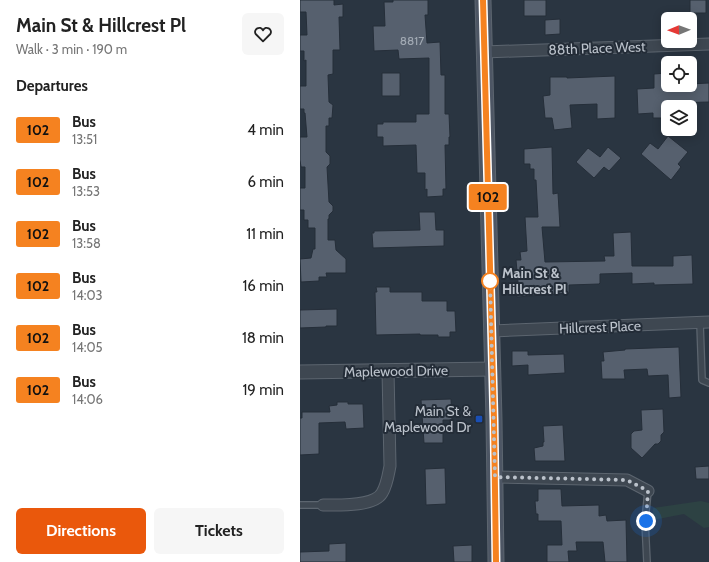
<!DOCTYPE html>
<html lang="en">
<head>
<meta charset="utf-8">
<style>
	:root { --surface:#fff; --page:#f6f6f6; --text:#222; --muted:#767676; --accent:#ea580c }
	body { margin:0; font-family:Cabin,sans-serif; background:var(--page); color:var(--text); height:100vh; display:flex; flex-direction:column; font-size:15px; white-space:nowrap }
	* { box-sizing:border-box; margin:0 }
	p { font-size:13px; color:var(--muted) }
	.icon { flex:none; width:22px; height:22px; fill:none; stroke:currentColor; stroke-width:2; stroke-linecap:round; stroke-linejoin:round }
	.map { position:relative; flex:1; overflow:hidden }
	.side { display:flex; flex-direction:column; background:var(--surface); width:300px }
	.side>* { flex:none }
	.badge { padding:0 8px; border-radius:3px; font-size:14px; line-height:26px }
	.needle { width:26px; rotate:269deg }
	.tools { position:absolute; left:361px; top:12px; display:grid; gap:8px }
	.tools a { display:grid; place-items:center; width:36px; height:36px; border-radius:6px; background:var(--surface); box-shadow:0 2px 10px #0003; font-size:20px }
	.you { position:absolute; width:20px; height:20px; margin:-10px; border:3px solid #fff; border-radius:50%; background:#1a73e8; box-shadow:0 0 0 6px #1a73e833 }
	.map>.badge { position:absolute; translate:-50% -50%; box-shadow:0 0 0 2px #fff }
	h2 { padding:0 16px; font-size:15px; line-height:36px }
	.round { display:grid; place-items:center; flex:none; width:42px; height:42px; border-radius:6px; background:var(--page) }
	.overview { display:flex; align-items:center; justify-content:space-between; height:68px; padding:0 16px }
	h1 { font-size:19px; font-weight:700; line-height:30px }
	.cta { display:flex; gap:8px; margin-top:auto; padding:8px 16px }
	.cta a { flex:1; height:46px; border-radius:6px; background:var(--accent); color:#fff; font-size:16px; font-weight:700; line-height:46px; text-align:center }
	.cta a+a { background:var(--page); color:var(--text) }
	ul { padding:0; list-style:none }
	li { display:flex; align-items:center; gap:12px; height:52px; padding:0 16px }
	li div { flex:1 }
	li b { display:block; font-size:15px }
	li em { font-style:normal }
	li .badge { min-width:44px; font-weight:700; text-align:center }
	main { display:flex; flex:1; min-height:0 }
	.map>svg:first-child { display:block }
	.green { fill:#2d4243 }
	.building { fill:#56606e; stroke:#252e39 }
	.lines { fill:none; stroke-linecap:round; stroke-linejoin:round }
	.service-casing { stroke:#5c656f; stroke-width:8 }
	.minor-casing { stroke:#5c656f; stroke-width:13 }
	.tertiary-casing { stroke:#5c656f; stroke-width:15 }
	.secondary-casing { stroke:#5c656f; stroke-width:17 }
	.service { stroke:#3e4751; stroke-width:5.5 }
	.minor { stroke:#3e4751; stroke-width:11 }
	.tertiary { stroke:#3e4751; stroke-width:13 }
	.secondary { stroke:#4d5664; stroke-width:15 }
	.line-casing { stroke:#fff; stroke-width:9 }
	.line { stroke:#f58220; stroke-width:6 }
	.walk { stroke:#bbc2cb; stroke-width:4; stroke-dasharray:0 7.2 }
	.stop-dot { fill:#fff; stroke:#f58220; stroke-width:2 }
	.transit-dot { fill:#1a4fb4; stroke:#232c37; stroke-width:1.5 }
	.labels { text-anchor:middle; stroke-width:4; stroke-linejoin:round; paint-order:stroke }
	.number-label { font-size:12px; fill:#a2aab4 }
	.street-label { font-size:14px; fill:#bbc2cb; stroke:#232c37 }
	.stop-label { font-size:14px; font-weight:bold; fill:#bbc2cb; stroke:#232c37; text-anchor:start }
	.poi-label { font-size:14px; fill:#bbc2cb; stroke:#232c37; text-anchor:end }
</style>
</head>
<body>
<main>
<section class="side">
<div class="overview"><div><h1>Main St &amp; Hillcrest Pl</h1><p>Walk · 3 min · 190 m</p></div><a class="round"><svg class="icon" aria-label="heart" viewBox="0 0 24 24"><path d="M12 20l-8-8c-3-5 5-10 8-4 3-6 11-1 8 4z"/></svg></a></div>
<h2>Departures</h2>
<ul>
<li><span class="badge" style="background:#f58220;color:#111">102</span><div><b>Bus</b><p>13:51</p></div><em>4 min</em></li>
<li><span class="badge" style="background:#f58220;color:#111">102</span><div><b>Bus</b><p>13:53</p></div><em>6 min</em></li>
<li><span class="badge" style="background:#f58220;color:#111">102</span><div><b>Bus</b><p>13:58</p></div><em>11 min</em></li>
<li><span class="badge" style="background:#f58220;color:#111">102</span><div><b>Bus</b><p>14:03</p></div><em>16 min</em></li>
<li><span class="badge" style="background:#f58220;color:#111">102</span><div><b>Bus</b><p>14:05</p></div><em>18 min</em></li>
<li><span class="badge" style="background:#f58220;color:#111">102</span><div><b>Bus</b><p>14:06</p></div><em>19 min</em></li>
</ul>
<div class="cta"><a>Directions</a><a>Tickets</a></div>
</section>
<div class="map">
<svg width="409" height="562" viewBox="0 0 409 562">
	<rect width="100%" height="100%" fill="#2a3541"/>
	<path class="green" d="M401,501l8,2v24l-5,1 -20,-14 -31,6v-12z"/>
	<path class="building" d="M0,0h34v5l9,-1v13h-4l1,33h-7v24l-5,1 1,27 4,3 -1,13h-3v8h-3v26l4,4v8l-3,3 2,35 4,4v5l-4,4v4h-1v21h7l1,10 10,9v14h-20l1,4h-8v4l-18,1 -1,-23 11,-1 2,-9h2v-21h-7v-8h-4v-10h-4v-22h5v-21h-4l-1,-7v-23h7l-2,-24h-1v-4h-4v-23h6v-26l-2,1v-10h-4v-16h7l-1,-23h-6z
		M93,0h35v15h-3l2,28 13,-1 1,33h4v39h4l1,23h-1v8h-4l1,44h-3v7l-16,1v-8l-2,1v-17h-8l-1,-28 -33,1v-9h-6v-13h6v-2h33v-8h13v-56l-30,1 -1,-9 -24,1 -1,-25h12l-1,-24h9z
		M224,0h22v16h-22z
		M390,0h16v13h-16z
		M260,19v15l-15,1v-15z
		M82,73h18v23h-18z
		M368,73v12l41,-2v19l-39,1 1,4h-3v11h-15v-5l-15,1 -1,-25 17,-1v-14z
		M315,76v42l-18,1v-15l-27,1 2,23 -18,2 -2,-12h-7l-2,-22 7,-1v-18h17v1z
		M368,136l20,16 -10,12 3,3 -10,13 -30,-26 9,-11 8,6z
		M252,147l1,47 5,-1 2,34h-18l3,35 60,-1 -1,-5h10l-1,-23 18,-1 1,34h41v-10l19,-1 1,29 -39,1v-2l-22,1v-11l-32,1v9l-1,1 -30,1v8l-52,4 -2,-15h3l-2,-22h5l-1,-8 7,-1 -2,-34h13l-2,-37h-2v-11h-4v-5h-6v-15z
		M308,147l13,11 -12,13 -5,-4 -10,11 -18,-16 12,-14 12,9z
		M119,212h16l1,18h8v16l-71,2 -1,-15h2v-2l46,-1z
		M76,287h14v5h32v9h25v10h8l1,21h-6v5h-12v-2h-18v-1l-44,1 -1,-43h2z
		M37,309v17h-11v1l-26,1v-18z
		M379,347l2,50 -12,1 -1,-23 -20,1 -1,-7 -23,1 1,9h-23l-1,-18h3l-1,-9 22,-2v-1z
		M212,351h16v4l36,-1 1,19 -37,2v-10l-16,1z
		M151,399l1,21h-9v23h-19l-3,-43z
		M37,402h11v2h15l1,24 -18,1 -1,-7 -26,1v31l-19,1v-37h2v-6h28l-1,-6 8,-1z
		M363,409l1,23 -3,3v6l-3,3h-3l-13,14 -11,-10v-14l3,-3 8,-1 -1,-20z
		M263,425l2,36h-30l-1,-13 9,-2v-4h1l-1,-16z
		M409,466v13h-13l-1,-12z
		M145,468l1,36 -20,1 -1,-36z
		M238,489h23l1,17 37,-1v11l7,-1 1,6 19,-1 1,42h-22l-2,-20h-27l1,9h-9l1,11h-22v-17h15l-1,-24h-23v-7h-2l-1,-13h3z
		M46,543v19h-46v-10l29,-1v-7z
		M172,545v17h-18l-1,-16z"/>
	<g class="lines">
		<defs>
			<path id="service" d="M400,323l2,57 7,3
				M0,505h23
				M347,562l-2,-41 3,-30"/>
			<path id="minor" d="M184,52l225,-8
				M192,331l217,-9
				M195,477l132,3 21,11
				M23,505c14,0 51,2 59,-12 5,-8 6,-17 8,-27l-2,-95"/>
			<path id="tertiary" d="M0,372l193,-3"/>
			<path id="secondary" d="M183,0l11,420 2,142"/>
		</defs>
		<use href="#service" class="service-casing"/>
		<use href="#minor" class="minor-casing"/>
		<use href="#tertiary" class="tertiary-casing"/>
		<use href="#secondary" class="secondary-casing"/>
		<use href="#service" class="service"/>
		<use href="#minor" class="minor"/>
		<use href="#tertiary" class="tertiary"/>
		<use href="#secondary" class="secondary"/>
	</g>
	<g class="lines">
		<defs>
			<path id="line" d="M183,0l11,420 2,142"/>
		</defs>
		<use href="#line" class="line-casing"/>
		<use href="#line" class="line"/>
		<path class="walk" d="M190,281l5,196 132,3 21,11 -2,30"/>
	</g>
	<circle class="stop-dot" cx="190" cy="281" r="8"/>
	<rect class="transit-dot" x="175" y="415" width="8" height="8" rx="2"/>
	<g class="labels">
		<g class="number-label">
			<text x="112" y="45">8817</text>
		</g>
		<g class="street-label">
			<text transform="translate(297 48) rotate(-2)" y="5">88th Place West</text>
			<text transform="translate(300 327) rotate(-2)" y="5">Hillcrest Place</text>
			<text transform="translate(96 371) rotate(-1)" y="5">Maplewood Drive</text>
		</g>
		<g class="stop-label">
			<text x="202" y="278">Main St &amp;<tspan x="202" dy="16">Hillcrest Pl</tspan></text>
		</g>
		<g class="poi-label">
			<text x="171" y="416">Main St &amp;<tspan x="171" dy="16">Maplewood Dr</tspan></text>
		</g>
	</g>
</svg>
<div class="tools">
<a><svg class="needle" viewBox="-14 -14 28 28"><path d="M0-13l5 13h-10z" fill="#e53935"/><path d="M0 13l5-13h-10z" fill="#767676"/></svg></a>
<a><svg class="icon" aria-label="locate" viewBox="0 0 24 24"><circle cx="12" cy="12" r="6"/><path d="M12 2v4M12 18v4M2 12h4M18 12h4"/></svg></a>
<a><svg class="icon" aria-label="layers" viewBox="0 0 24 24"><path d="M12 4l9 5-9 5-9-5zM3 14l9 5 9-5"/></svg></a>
</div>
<div class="you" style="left:346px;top:521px"></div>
<b class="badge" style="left:188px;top:197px;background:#f58220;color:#111">102</b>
</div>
</main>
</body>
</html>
